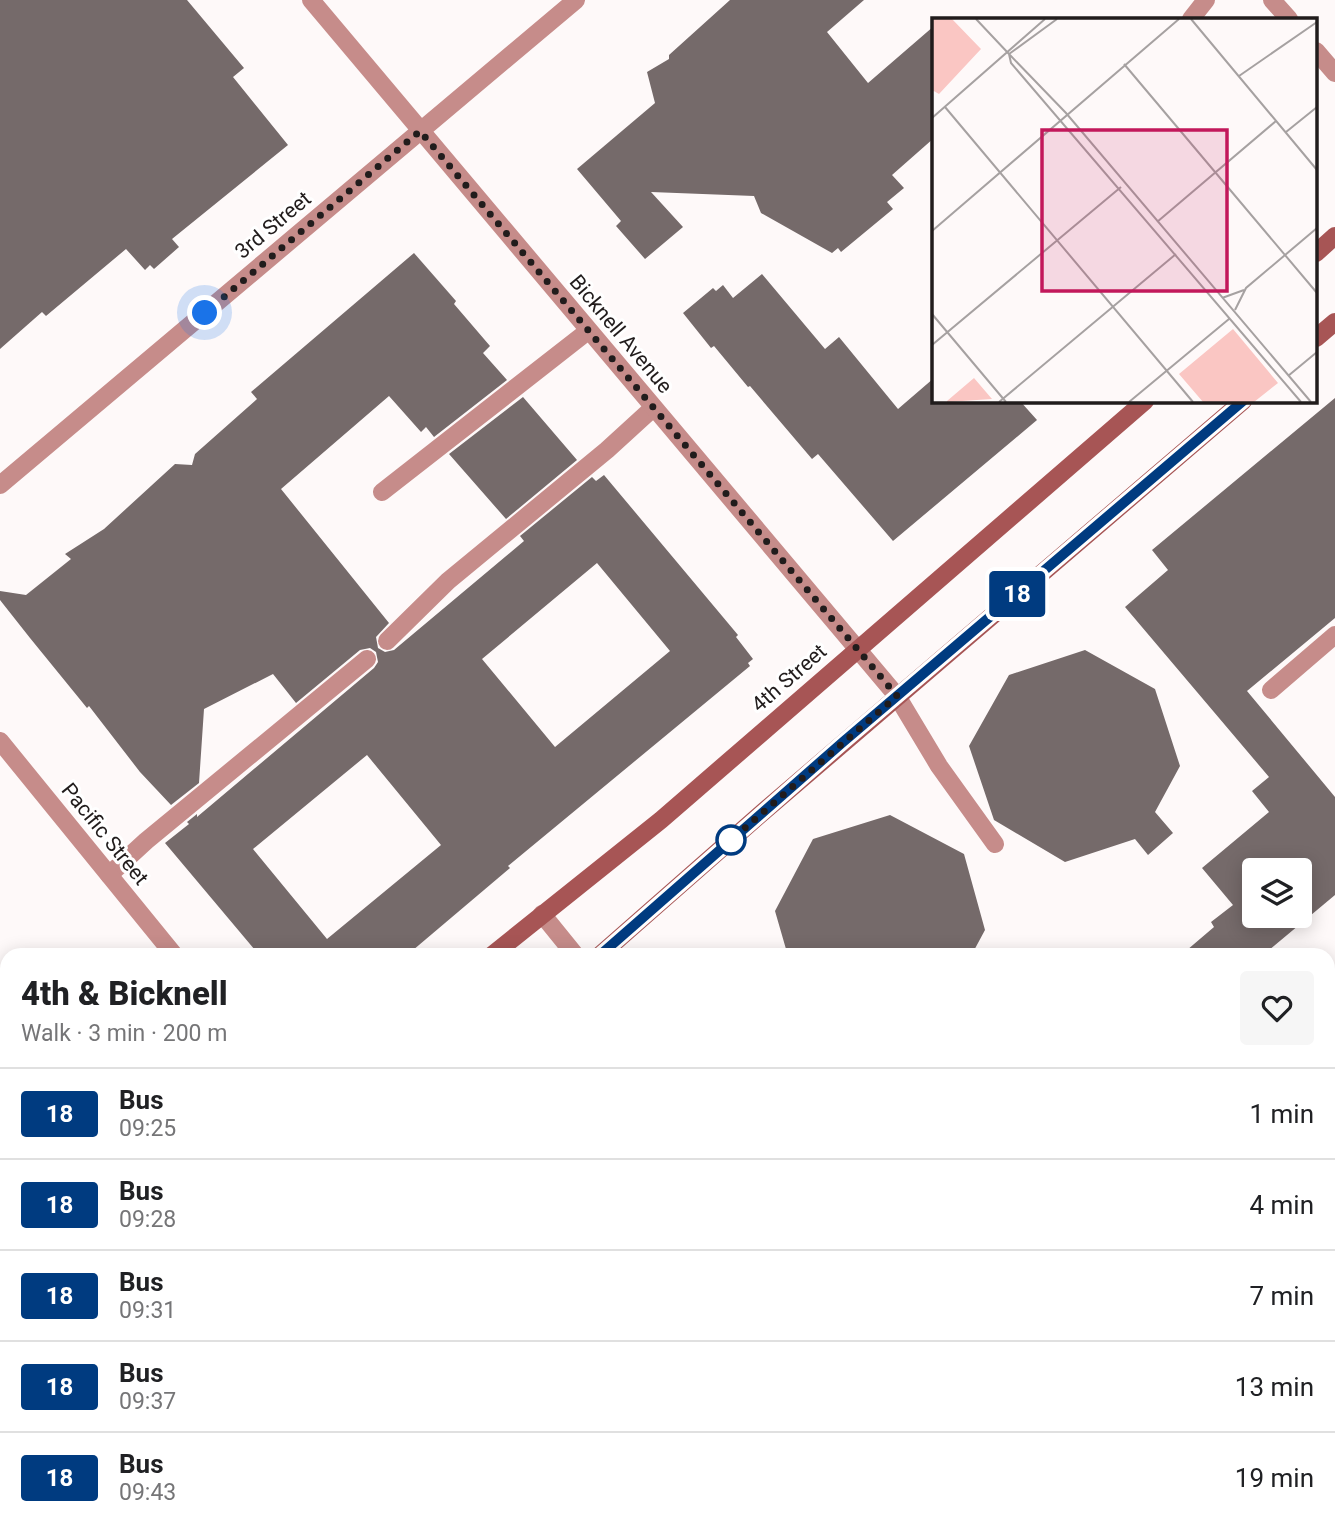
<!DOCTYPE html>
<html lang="en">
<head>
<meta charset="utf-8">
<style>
	:root { --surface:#fff; --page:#f6f6f6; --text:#202124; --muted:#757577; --line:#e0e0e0 }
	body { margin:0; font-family:Roboto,sans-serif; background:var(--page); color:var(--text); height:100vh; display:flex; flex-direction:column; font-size:26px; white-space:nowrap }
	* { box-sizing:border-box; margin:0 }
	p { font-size:23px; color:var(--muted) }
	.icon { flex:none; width:38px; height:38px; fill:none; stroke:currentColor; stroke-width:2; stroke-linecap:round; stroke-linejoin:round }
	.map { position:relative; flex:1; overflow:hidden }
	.side { position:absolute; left:0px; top:948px; width:1335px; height:590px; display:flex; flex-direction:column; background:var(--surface); border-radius:21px 21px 0 0; box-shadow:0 4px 18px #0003 }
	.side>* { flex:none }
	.badge { padding:0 14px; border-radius:5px; font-size:24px; line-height:46px }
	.controls { position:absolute; left:1242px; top:858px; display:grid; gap:14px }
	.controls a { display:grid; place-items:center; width:70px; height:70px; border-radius:7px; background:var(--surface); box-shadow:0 4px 18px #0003; font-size:35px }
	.you { position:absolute; width:35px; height:35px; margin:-18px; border:5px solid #fff; border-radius:50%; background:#1a73e8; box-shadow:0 0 0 10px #1a73e833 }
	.map>.badge { position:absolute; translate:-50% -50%; box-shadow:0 0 0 4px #fff }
	.round { display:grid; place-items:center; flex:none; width:74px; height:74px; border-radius:7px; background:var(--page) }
	.summary { display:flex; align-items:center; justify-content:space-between; height:119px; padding:0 21px }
	h1 { font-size:33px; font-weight:800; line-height:52px }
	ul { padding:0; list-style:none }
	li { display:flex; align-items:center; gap:21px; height:91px; padding:0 21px; border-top:2px solid var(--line) }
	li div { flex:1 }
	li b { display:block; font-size:26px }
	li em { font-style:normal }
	li .badge { min-width:77px; font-weight:700; text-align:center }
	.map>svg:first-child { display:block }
	.building { fill:#756a6a; fill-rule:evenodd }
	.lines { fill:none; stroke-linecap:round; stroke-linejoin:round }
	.lane { stroke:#c68c8a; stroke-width:18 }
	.street { stroke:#c68c8a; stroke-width:18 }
	.secondary { stroke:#a75555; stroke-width:18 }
	.line-casing { stroke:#fff; stroke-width:16 }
	.line { stroke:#003b80; stroke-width:10 }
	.walk { stroke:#211c1c; stroke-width:7; stroke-dasharray:0 12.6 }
	.stop-dot { fill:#fff; stroke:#003b80; stroke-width:3.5 }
	.labels { text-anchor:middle; stroke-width:6; stroke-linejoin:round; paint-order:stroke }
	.street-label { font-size:21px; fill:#211c1c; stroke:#fff }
	.inset-road { fill:none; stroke:#a6a1a1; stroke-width:2 }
	.view { fill:#c2185b; fill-opacity:0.15; stroke:#c2185b; stroke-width:3.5 }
	.inset-edge { fill:none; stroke:#211c1c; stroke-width:3.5 }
</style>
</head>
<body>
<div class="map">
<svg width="1335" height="1537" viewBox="0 0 1335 1537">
	<rect width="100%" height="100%" fill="#fef9f9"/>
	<path class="building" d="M0,0h187l57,68 -11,9 55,68 -116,94 7,8 -25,22 -4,-4 -5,5 -19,-21 -80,67 -4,-4 -42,37z
		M730,0h134l-37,32 41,51 66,-57v112l-42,37 12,13 -17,14 6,7 -52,43 -3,-4 -6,5 -71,-40 -7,-17 -103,-4 32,35 -38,32 -29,-33 5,-5 -44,-52 78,-66 -8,-31 22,-13v-4z
		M414,253l42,48 -2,3 36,42 -7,7 24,27 -73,57 -8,-10 -5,5 -32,-36 -108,93 108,134 -13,14 2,11 7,4 9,-2 130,-109 -4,-5 72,-59 4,4 8,-6 134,160 -2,2 17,22 -5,4 2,3 -242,200 2,2 -104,88h-146l-95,-113 24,-19 -2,-2 10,-8v3l177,-149 4,-6 -2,-10 -6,-4 -10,2 -64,53 -23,-29 -69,35 -5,74 -28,22 -31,-33 -51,-66 -2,2 -57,-70 -30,-38v-9l26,4 45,-36 -6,-5 39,-25 71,-65 17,1 3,-11 62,-55 -6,-7zM597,563l73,88 -115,96 -73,-88zM367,755l74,90 -114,94 -74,-90z
		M762,274l63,75 14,-12 59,72 36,-31v23h86l17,19 -144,121 -75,-87 -6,5 -62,-73 -2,1 -34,-41 -3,2 -28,-35 30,-25 3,3 7,-6 10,13z
		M523,397l54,63 -71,59 -57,-65z
		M1335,398v220l-88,73 88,106v98l-73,61h-82l34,-29 -3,-5 22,-17 -31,-37 67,-56 -17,-21 17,-14 -144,-170 43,-37 -16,-20zM1255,870h45v45h-45z
		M1085,650l70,39 25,77 -25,46 18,21 -25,22 -13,-16 -70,23 -71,-42 -25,-74 40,-71z
		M890,815l74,39 21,76 -14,26h-183l-13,-45 38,-72z"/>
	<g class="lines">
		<path class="lane" d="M1191,19l15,-19
			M382,492l206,-161
			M387,641l61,-60 159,-131 46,-42
			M1271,690l64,-55
			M897,696l42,70 56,78
			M109,875l37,-34 221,-182"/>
		<path class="street" d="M311,0l586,696
			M1272,0l17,19
			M1316,51l19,22
			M0,485l576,-485
			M0,741l175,215
			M542,914l34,42
			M1328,1160l7,-6
			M1064,1531l5,6
			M869,1537l7,-6"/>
		<path class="secondary" d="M1316,253l19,-17
			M1316,338l19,-16
			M491,956l170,-136 484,-419
			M599,956l164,-144 480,-411
			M0,1371l7,-6
			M0,1448l7,-6"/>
	</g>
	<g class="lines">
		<defs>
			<path id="line" d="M599,956l244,-214 400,-341"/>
		</defs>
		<use href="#line" class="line-casing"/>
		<use href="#line" class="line"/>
		<path class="walk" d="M205,313l215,-182 477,565 -175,152 9,-8"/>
	</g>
	<circle class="stop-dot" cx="731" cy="840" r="14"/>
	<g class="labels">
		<g class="street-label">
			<text transform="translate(273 225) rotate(-40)" y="7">3rd Street</text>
			<text transform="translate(621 334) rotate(50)" y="7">Bicknell Avenue</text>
			<text transform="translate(789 678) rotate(-41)" y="7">4th Street</text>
			<text transform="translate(105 834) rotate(51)" y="7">Pacific Street</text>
		</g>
	</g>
	<g transform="translate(932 18)">
		<rect width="385" height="385" fill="#fef9f9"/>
		<path d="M0,1h20l29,30 -42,45 -7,-4zM301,311l45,54 -24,19h-51l-24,-28zM42,360l18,21 -45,3v-1z" fill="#fac6c3"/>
		<path class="inset-road" d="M44,1l33,35M259,1l126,151M77,36l57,59 245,289M77,36l2,9 290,339M77,36l48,-35M192,46l193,229M307,58l78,-54M13,89l248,295M0,100l113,-99M354,114l31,-25M225,204l119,-101M0,213l247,-212M290,280l22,-8M303,292l11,-22 71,-60M0,296l74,88M0,327l189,-158M356,358l29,-24M67,384l177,-148M197,384l100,-83"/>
		<path class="view" d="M110,112h185v161h-185z"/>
		<rect width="385" height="385" class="inset-edge"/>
	</g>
</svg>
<div class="controls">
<a><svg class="icon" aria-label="layers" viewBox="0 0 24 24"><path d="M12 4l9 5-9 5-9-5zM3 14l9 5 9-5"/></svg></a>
</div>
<div class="you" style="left:205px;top:313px"></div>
<b class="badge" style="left:1017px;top:594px;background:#003b80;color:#fff">18</b>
<section class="side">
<div class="summary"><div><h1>4th &amp; Bicknell</h1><p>Walk · 3 min · 200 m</p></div><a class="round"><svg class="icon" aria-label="heart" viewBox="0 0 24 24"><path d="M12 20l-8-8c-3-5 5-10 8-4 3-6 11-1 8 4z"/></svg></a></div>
<ul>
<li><span class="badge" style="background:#003b80;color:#fff">18</span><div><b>Bus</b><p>09:25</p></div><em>1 min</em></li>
<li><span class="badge" style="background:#003b80;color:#fff">18</span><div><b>Bus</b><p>09:28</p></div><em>4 min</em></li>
<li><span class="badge" style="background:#003b80;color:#fff">18</span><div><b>Bus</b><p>09:31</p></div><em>7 min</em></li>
<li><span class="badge" style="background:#003b80;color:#fff">18</span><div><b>Bus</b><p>09:37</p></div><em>13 min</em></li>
<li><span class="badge" style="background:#003b80;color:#fff">18</span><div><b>Bus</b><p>09:43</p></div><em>19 min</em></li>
</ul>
</section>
</div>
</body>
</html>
